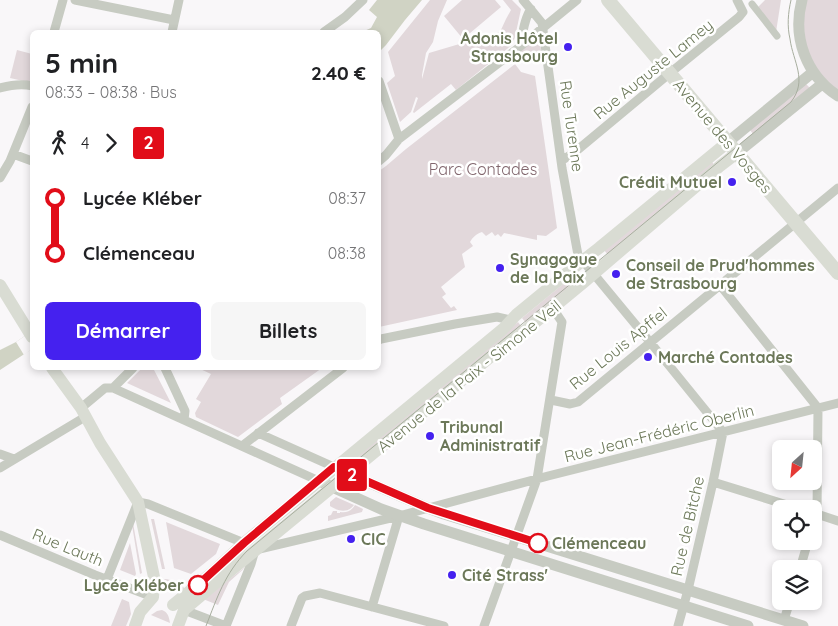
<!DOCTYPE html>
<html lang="fr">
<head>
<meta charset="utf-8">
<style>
	:root { --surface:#fff; --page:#f6f6f6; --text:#202124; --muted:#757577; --accent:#4521ef }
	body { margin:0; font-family:Quicksand,sans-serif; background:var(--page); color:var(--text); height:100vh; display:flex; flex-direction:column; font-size:19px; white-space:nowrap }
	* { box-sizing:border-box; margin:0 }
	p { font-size:16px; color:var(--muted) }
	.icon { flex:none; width:28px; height:28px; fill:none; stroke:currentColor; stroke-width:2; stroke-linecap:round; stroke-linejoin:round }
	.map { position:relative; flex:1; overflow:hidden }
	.details { position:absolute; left:30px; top:30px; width:351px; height:340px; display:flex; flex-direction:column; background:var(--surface); border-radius:8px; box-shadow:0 2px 8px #0003 }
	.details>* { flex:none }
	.badge { padding:0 10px; border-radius:4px; font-size:18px; line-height:32px }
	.needle { width:32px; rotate:207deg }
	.controls { position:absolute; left:772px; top:440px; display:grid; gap:10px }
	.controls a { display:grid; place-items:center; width:50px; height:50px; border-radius:8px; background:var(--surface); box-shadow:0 2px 8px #0003; font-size:25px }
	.map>.badge { position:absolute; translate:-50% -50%; box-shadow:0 0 0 2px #fff }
	.legs { display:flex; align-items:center; gap:8px; height:55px; padding:0 15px; font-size:16px }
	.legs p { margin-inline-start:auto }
	.headline { display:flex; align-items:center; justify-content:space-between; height:85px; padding:0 15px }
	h1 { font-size:28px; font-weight:700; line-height:38px }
	.action { display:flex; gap:10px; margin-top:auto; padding:10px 15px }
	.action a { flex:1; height:58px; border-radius:8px; background:var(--accent); color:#fff; font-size:20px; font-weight:700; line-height:58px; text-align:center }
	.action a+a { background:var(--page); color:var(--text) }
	ul { padding:0 15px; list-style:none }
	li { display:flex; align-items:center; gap:18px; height:55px; font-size:19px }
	li i { display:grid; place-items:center; width:8px; height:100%; margin:0 6px; background:currentColor }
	li i::after { content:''; width:12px; height:12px; margin:-6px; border:4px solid; border-radius:50%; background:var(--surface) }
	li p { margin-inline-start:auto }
	li:first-child i { background:linear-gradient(#0000 50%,currentColor 0) }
	li:last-child i { background:linear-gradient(currentColor 50%,#0000 0) }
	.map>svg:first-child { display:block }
	.green { fill:#e2d8db }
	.water { fill:#d0d3c4 }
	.pier { fill:#f9f7f9 }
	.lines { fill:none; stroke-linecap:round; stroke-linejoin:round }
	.pedestrian { stroke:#c7cbc2; stroke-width:7 }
	.minor { stroke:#c7cbc2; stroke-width:9 }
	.tertiary { stroke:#c7cbc2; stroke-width:11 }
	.secondary { stroke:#d9dcd3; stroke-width:12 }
	.primary { stroke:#d9dcd3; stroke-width:14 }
	.tram { stroke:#a8ae9f; stroke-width:1 }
	.line-1-casing { stroke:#fff; stroke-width:11 }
	.line-1 { stroke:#e10d19; stroke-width:8 }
	.poi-dot { fill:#4521ef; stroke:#fff; stroke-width:2 }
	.stop-1-dot { fill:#fff; stroke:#e10d19; stroke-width:2.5 }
	.labels { text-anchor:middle; stroke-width:5; stroke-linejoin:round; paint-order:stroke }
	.poi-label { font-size:16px; font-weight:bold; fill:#6c7859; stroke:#fff; text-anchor:start }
	.street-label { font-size:16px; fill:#6c7859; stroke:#fff }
	.park-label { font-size:16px; fill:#81666d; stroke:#fff }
	.stop-label { font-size:16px; font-weight:bold; fill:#6c7859; stroke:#fff; text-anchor:start }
</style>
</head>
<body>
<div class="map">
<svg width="838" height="626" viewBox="0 0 838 626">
	<rect width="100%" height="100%" fill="#f9f7f9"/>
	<path class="green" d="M430,0h17l-9,21 -5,21 -7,11 -4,22v4l7,-26 71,-21 6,-13 5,-9 -8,-10h9l9,9 -6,28 -3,8 -56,45 -5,-6 -37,29 -1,-1 5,-14 -2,-1 -5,15 -11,10 -13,-39 8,-7 -7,-24z
		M462,0h33l6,7 -38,32 -19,-23z
		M765,0h16l-5,32 -19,-24z
		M807,0h31v91l-20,-19 -13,-27 -2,-30z
		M535,42c6,1 6,5 6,10l-15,4 -5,-5 10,-8z
		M17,50l15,4v29l-22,-5z
		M515,64l6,8 14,4 22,152 -11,8 -9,-1v5l-33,-7 -3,4 -3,-3 -3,2 -3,-4 -6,4 -4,-4c-6,2 -9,5 -12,10l3,4 -11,8 3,13 -24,20 5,7 -4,3 9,11 3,-2 3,4 -78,17v-156l7,-5 20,-17z
		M806,84l4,4 -57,46 -3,-4z
		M712,162l3,4 -107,89 -4,-5z
		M574,275l4,5 -52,43 -4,-5z
		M518,322l3,4 -167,138 -5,-3z
		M142,368h11l18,35 -44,-20z
		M198,368h124l-42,30 2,6 -44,33 -42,-20 -1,-4 6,-11 -5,-3 15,-25z
		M336,497l18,8c-7,9 -16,6 -24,1v-4z
		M355,505l8,4 -1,3 -34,9v-5l3,-1 2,-4h4v2h3v-1c7,1 11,-1 15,-7z
		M151,519h3l11,50h-3z
		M166,522l54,22 -4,10 -25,20 -17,-6z
		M133,523l9,50 -2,1 -8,-49z
		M130,543l6,31 -1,2 -15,-6z
		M248,565l-19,17 -11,23 -15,-6z
		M164,579c8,0 17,5 22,11 -11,4 -18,2 -22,-11z
		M122,599l7,3 2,12 -5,12h-15z
		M162,610c6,2 7,7 8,13l-19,-8 6,-4z"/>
	<path class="water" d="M377,0h45l-17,20 -19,25 -7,7v-20h-17l9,-4 6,-11 -8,-7z
		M32,331v18l-32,21v-20l16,-8z"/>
	<path class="pier" d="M32,331v18l-8,6 -8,-13z"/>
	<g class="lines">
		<path class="pedestrian" d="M752,4l25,32"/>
		<path class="minor" d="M75,0l99,20
			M523,0l19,23 20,145 16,87 72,87 73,90 -10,50 -25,108 -10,36
			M54,32l9,-32
			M172,32l7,-32
			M324,32l21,-15 18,-17
			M527,41c-2,-2 -4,-4 -4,-7 0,-6 4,-20 8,-25
			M379,81l20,58
			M0,88c11,-3 21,-5 32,-2
			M13,154l19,7
			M379,161l7,-6 13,-16 118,-90 60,-49
			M561,161l14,-9 95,-79 69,-56 4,-5 -6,-12
			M0,178l10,-17 22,-54
			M720,285l98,123 -1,106 -3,10
			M379,340l2,-1 74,-15 42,-7 14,3
			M165,368l20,43 -1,9
			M113,388l20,-20
			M551,400l19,4 8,-2 260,-214
			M81,408l24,-20h8l206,93
			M258,433l76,34
			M242,446l101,-78
			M0,454l14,5
			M0,468l85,-51
			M713,482l87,27
			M814,513l24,8
			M0,535l95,40 58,22
			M800,569l8,-28
			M107,579l31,-77 10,2 96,39
			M372,607l27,-91
			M184,610l42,16
			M784,620l6,-19
			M226,626l25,-62 4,-14 144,-34 149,-40 290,-73
			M291,626l11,-28 3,-2 15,-3 124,33
			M484,626l53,-147 25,-157 -10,-15"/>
		<path class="tertiary" d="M802,0c-10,37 4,75 36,96
			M728,142l85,-70
			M737,153l85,-69
			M340,470l88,38 16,6 359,112
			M319,481l62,28 43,15 324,102"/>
		<path class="secondary" d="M0,285l32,52
			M52,368l29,40 19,35 38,59 16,75v6l-1,14
			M173,605l39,-32 32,-30 259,-214 13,-14 56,-46 27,-21 129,-106
			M135,626l5,-14 13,-15
			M178,626l6,-16 39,-33 289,-238 15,-10 57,-47 136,-116 17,-13"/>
		<path class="primary" d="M608,0l230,273"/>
		<path class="tram" d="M206,626c11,-28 19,-53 41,-75l544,-449c17,-22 2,-40 -1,-63 -3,-13 -2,-26 1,-39"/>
	</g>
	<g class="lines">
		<defs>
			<path id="line-1" d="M198,585l46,-42 90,-76 94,41 110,35"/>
		</defs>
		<use href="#line-1" class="line-1-casing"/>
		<use href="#line-1" class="line-1"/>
	</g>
	<g class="poi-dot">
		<circle cx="568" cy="47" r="5"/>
		<circle cx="732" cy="182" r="5"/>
		<circle cx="500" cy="268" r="5"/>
		<circle cx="616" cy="274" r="5"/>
		<circle cx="648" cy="357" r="5"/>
		<circle cx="430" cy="436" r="5"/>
		<circle cx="351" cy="539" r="5"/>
		<circle cx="452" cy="575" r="5"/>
	</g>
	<g class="stop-1-dot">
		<circle cx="538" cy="543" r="9"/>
		<circle cx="198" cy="585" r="9"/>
	</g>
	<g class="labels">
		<g class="poi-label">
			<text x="558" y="44" text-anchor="end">Adonis Hôtel<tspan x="558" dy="18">Strasbourg</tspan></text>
			<text x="722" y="188" text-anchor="end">Crédit Mutuel</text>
			<text x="510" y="265">Synagogue<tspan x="510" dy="18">de la Paix</tspan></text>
			<text x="626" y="271">Conseil de Prud'hommes<tspan x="626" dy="18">de Strasbourg</tspan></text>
			<text x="658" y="363">Marché Contades</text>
			<text x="440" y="433">Tribunal<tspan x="440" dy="18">Administratif</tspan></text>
			<text x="361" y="545">CIC</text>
			<text x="462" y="581">Cité Strass'</text>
		</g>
		<g class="street-label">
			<text transform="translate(653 69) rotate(-39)" y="6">Rue Auguste Lamey</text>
			<text transform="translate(572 126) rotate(82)" y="6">Rue Turenne</text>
			<text transform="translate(723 136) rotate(50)" y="6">Avenue des Vosges</text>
			<text transform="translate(618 348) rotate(-39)" y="6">Rue Louis Apffel</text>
			<text transform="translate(469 376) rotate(-39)" y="6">Avenue de la Paix - Simone Veil</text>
			<text transform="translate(659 433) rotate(-14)" y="6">Rue Jean-Frédéric Oberlin</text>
			<text transform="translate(687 526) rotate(-77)" y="6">Rue de Bitche</text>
			<text transform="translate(68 547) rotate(22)" y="6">Rue Lauth</text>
		</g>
		<g class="park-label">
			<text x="483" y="175">Parc Contades</text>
		</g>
		<g class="stop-label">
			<text x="552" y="549">Clémenceau</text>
			<text x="184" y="591" text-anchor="end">Lycée Kléber</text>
		</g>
	</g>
</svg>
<div class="controls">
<a><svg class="needle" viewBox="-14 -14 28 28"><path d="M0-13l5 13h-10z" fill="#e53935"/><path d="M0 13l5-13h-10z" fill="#757577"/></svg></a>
<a><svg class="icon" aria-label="locate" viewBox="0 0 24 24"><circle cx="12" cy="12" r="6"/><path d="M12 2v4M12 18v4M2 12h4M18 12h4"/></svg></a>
<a><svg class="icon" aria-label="layers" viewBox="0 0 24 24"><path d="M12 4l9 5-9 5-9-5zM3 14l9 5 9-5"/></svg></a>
</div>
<b class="badge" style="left:352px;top:475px;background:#e10d19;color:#fff">2</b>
<section class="details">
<div class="headline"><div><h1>5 min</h1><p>08:33 – 08:38 · Bus</p></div><b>2.40 €</b></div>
<div class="legs"><svg class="icon" aria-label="walk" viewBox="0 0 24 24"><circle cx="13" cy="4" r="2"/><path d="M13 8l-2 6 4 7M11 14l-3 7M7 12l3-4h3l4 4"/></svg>4<svg class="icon" aria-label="forward" viewBox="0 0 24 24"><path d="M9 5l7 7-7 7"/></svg><b class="badge" style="background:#e10d19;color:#fff">2</b></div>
<ul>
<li><i style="color:#e10d19"></i><b>Lycée Kléber</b><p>08:37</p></li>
<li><i style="color:#e10d19"></i><b>Clémenceau</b><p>08:38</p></li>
</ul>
<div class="action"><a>Démarrer</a><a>Billets</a></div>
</section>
</div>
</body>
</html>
